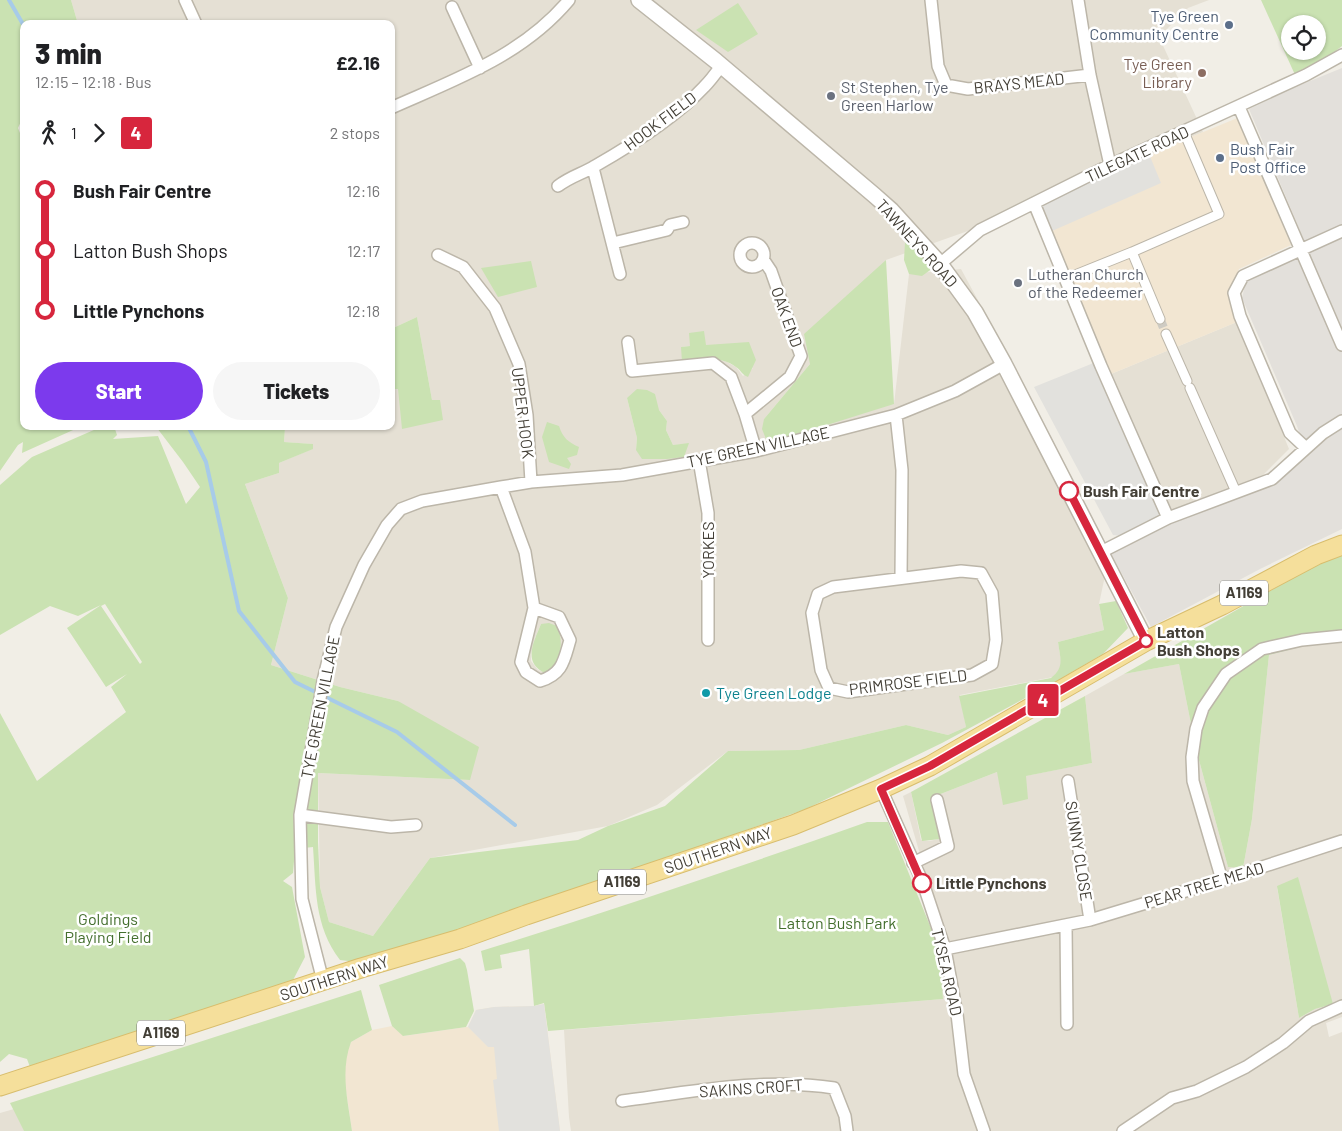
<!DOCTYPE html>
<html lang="en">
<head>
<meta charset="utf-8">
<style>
	:root { --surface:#fff; --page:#f6f6f6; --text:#202124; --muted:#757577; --accent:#7c3aed }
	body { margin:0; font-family:Barlow,sans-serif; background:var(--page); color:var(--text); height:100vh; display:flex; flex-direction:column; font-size:19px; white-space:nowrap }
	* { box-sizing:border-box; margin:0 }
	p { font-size:16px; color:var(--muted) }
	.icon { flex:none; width:28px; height:28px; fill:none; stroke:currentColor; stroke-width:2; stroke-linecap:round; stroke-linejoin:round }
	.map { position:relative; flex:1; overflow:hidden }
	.drawer { position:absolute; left:20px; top:20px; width:375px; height:410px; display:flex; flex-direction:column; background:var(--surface); border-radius:10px; box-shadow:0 1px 4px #0004 }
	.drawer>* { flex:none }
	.badge { padding:0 10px; border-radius:4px; font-size:18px; line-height:32px }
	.tools { position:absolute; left:1281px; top:15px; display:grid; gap:10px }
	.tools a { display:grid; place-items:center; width:45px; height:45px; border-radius:50%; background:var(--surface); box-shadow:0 1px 4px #0004; font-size:25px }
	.map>.badge { position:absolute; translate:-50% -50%; box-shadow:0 0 0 2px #fff }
	.legs { display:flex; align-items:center; gap:8px; height:55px; padding:0 15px; font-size:16px }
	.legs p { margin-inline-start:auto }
	.summary { display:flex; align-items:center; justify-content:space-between; height:85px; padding:0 15px }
	h1 { font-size:28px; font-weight:800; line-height:38px }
	.primary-button { display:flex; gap:10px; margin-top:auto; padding:10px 15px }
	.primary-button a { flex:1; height:58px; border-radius:30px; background:var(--accent); color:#fff; font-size:20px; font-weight:800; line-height:58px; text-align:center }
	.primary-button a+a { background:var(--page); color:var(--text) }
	ul { padding:0 15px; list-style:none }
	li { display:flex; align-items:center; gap:18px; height:60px; font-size:19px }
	li i { display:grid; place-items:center; width:8px; height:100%; margin:0 6px; background:currentColor }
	li i::after { content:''; width:12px; height:12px; margin:-6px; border:4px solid; border-radius:50%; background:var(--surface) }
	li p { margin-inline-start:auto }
	li:first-child i { background:linear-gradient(#0000 50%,currentColor 0) }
	li:last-child i { background:linear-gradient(currentColor 50%,#0000 0) }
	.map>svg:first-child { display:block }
	.residential { fill:#e5e0d4; fill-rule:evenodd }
	.commercial { fill:#f2e6d2 }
	.industrial { fill:#e3e0db }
	.green { fill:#cae2b2; fill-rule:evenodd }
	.parking { fill:#e2e1dd }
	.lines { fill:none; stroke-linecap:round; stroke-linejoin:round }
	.stream { stroke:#a7cbe9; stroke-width:4 }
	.pedestrian-tunnel { stroke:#cecbc3; stroke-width:9; stroke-dasharray:9 4.5; stroke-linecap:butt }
	.pedestrian-casing { stroke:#bcb6a9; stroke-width:11 }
	.minor-casing { stroke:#bcb6a9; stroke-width:14 }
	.tertiary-casing { stroke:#bcb6a9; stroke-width:18 }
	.primary-casing { stroke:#d8bd6d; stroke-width:21 }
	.pedestrian { stroke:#fff; stroke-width:9 }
	.minor { stroke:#fff; stroke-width:11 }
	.tertiary { stroke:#fff; stroke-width:15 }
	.primary { stroke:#f5df9b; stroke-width:19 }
	.line-1-casing { stroke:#fff; stroke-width:11 }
	.line-1 { stroke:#d7263d; stroke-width:8 }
	.service-dot { fill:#5c6f8a; stroke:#fff; stroke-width:2 }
	.education-dot { fill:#8d6e63; stroke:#fff; stroke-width:2 }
	.worship-dot { fill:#6b7280; stroke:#fff; stroke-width:2 }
	.stop-1-dot { fill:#fff; stroke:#d7263d; stroke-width:2.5 }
	.culture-dot { fill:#0f9aa8; stroke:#fff; stroke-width:2 }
	.labels { text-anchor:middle; stroke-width:5; stroke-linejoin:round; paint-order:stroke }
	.shield { fill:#fff; stroke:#7b7972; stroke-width:1 }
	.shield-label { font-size:15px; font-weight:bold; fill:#433f36 }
	.service-label { font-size:16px; fill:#4e5e75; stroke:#fff; text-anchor:end }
	.education-label { font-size:16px; fill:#785e54; stroke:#fff; text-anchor:end }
	.street-label { font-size:16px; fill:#433f36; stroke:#fff }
	.worship-label { font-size:16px; fill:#5b616d; stroke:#fff; text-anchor:start }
	.stop-label { font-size:16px; font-weight:bold; fill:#433f36; stroke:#fff; text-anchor:start }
	.culture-label { font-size:16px; fill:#0d838f; stroke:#fff; text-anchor:start }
	.park-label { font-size:16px; fill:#446f2e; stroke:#fff }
</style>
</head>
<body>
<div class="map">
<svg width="1342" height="1131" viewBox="0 0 1342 1131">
	<rect width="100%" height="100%" fill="#f1eee6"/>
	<path class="residential" d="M71,0h1138l-21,8 -29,29 44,95 -88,36 -74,37 -155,55 -76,104 -46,55 130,-15 15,-130 52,-5 67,123 82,160 -11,52 5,26 -46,12 4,25 -9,10 -93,18 6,32 -18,8 -42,-10 -107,25 -71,1 -71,54 -49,21 -178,32 -57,78 -44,-14 -9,-35 -2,-114 152,7 -72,-79 -58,-14 -69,-22 17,-67 -43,-114 34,-11v-10l33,-14v-5l-28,-2 1,-14h34l1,-2h71v-37h7l34,11 -15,-83 -26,12v-305h-313zM690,346l63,22 -10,8 -7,-9 -9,-5 -46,-15zM627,398l32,12 8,11 -1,9 7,15 16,-1 -53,6 1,-12zM541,624l19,15 -3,24 -12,9 -7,-2 -7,-9v-7l4,-16z
		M1237,322l52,127 -26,26 -94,39 -58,-140z
		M1342,636v381l-16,6 3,14 13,-5v99h-771l-2,-14 -5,-87 379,-31 -17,-124 -23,-79 8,-4 10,48 8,1 10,-2 -1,-44 59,-23 28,4 67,-13 -7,-67 39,-22 55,-10 17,85 32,118 15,1 9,-49 17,-164zM1277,887l56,117 -18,5 -16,9z
		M14,1109l11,22h-25v-18z"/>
	<path class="commercial" d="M1240,117l51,128 -52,24 -9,22 7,31 -126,52 -70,-169 74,-37z
		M544,1004l16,127h-208l-7,-47v-27l6,-15 21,-12 20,-4 12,10 62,-9h2l8,-17 18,-3 40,-1z"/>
	<path class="industrial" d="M1342,68v461l-82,40 -109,58 -41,-75 60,-29 106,-41 23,-19 4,-19 -6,-18 -55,-128 4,-17 63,-29 -60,-143 44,-21z"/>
	<path class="green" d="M0,0h71l7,24h-54v91l-6,13 6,15v283h58l-60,27 1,-11 -5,3 -18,26z
		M1261,0h81v46l-20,16 -26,15zM1290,24h28v27h-28z
		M738,3l20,31 -30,18 -32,-22z
		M911,240l22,28 -11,8 -13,-2 -5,-14 1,-18z
		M886,260l8,144 -115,36 -13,-1 -4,-10 2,-10 46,-55 -6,-30z
		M531,261l6,26 -39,10 -17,-29z
		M417,317l15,83h8l3,20 -41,9 -4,-40h-7v-60z
		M704,331l2,14 43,-3 7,18 -8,17c-6,-2 -7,-7 -12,-10 -15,-12 -36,-7 -54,-5l-1,-15 9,-1 -1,-13z
		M637,389l10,1 8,4 4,16 8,11 -1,9 7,15 16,-2 -5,14 -17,2h-25l-6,-9 1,-12 -10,-40z
		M547,422l12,4c4,12 9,16 20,21l-2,8 -10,3 4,6 -2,5 -20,-7 -7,-25z
		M103,426h11l3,9 -4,4 45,-3 28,68 14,-17 -17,-25 -26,-34 -5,-2h168v2h-35l-1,14 29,2v5l-34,14v10l-34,11 43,114 -17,67 69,22 58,14 81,46 -9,33 -152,-7v69l2,45 9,35 44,14 57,-78 148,-18 30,-14 57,-20 63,-55 71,-1 107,-25 42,10 18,-8 -7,-31 92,-18c14,-11 9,-20 7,-36l46,-12 -5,-26 17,-3 12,27 -25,26 -48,28 -113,61 -136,66 -362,128 -87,25 -17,-2c-26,-34 -24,-72 -27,-113l-18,2 -2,24 -10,8 9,6 13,70 -13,25 -262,85 -3,-8 -18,-5 -9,8v-349l37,68 89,-69 -15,-25 16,-13 -21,13 -39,-59 34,-23 -23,11 -28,-10 -50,29v-150l32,-28zM105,604l37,58 -2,2 -39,-58z
		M1342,554v82l-73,19 -17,164 -9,49 -15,-1 -32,-118 -17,-85 -55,10 202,-115z
		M549,623l8,3c7,14 5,40 -12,47 -23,-10 -11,-32 -4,-49z
		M1085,696l7,67 -66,13 2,23 -25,6 -6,-33 -59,23 4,37 -2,7 -18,2 -11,-49z
		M867,822h21l51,126 4,51 -395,32 -4,-28 -10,3 -5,-57 -29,6 2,13 -17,3 -4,-20c130,-40 258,-84 386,-129z
		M1298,877l35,127 -18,5 -16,9 -22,-132z
		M460,958l5,5 2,7 7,41 -8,16 -63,9 -11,-10 -13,-41z
		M361,990l11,40 -21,12c-11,29 -3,59 1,89h-328l-14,-28z"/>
	<path class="parking" d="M1149,154l12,29 -109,48 -11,-26 74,-37z
		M1096,362l68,155 -43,19 -8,-1 -79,-148z
		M544,1004l16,127h-61l-6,-51 4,-1 -3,-32h-6l-20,-20 8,-17 18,-3 40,-1z"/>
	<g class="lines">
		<path class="stream" d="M9,0l15,26
			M188,426l18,36 33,149 56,71 102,50 118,93"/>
		<path class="pedestrian-tunnel" d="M1160,319l6,15"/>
		<defs>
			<path id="pedestrian" d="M1132,252l87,-38 -35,-82
				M1065,279l67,-27 28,67
				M1166,334l21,47
				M1190,388l46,104"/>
			<path id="minor" d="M185,0l11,24
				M931,0l7,66 8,19 22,4 122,-14
				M1078,0l12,75 20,90
				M452,7l28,61
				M1239,107l103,238
				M391,108c65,-29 131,-52 178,-108
				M593,168l27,106
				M558,186c13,-10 24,-12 37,-20 35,-20 82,-50 109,-79 6,-6 12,-14 17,-21
				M1034,203l67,163 67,152
				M613,243l54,-13 3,-5 13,-3
				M740 255a12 12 0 1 1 24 0a12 12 0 1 1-24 0Z
				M438,255l25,12 32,41 24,56 8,51 4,67
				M940,264l40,-34 130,-65 196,-90 36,-20
				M628,342l4,29 81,-8 18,14 14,37 11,37
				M745,414l45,-37 11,-21 -30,-85 -8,-12
				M896,415l6,55 -1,108
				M1306,448l-16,-15 -50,-117 -6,-23 9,-17 99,-45
				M699,460l9,53v127
				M501,487l24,65 9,56 25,9 11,23c-6,20 -7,34 -30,41l-14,-9 -5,-10 13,-54
				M1101,552l67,-34 104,-39 51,-46 19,-12
				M961,571l20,2 11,20 4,47 -4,24 -20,11 -124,17 -19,-4 -8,-18 -9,-57 6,-19 15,-7z
				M1068,781l22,139
				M881,789l42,94 22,66 12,65 7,60 20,57
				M300,815l91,12 25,-2
				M913,863l35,-17 -11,-46
				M1222,880l-29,-99 -1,-24 4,-28 7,-21 23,-34 36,-25 40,-9 40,-4
				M1066,925l1,99
				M945,949l145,-29 132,-40 120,-39
				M323,981l-21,-82 -2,-84 23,-134 13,-54 28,-62 23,-40 14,-16 21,-8 79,-14 30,-5 91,-7 134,-24 140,-36 59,-24 49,-27
				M622,1101c67,-9 146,-24 212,-13l11,28 2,15
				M1123,1131l49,-33 25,-7 49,-24 37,-24 26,-22 33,-15"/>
			<path id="tertiary" d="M639,0l77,61 158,134 17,15 49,54 35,48 29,52 142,277"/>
			<path id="primary" d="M0,1086l361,-118 99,-29 66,-24 267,-90 88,-36 49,-23 216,-125 76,-36 94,-50 26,-10"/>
		</defs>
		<use href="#pedestrian" class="pedestrian-casing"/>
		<use href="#minor" class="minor-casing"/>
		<use href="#tertiary" class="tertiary-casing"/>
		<use href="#primary" class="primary-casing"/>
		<use href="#pedestrian" class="pedestrian"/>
		<use href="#minor" class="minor"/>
		<use href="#tertiary" class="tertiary"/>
		<use href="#primary" class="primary"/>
	</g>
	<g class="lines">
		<defs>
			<path id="line-1" d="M922,883l-41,-94 49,-23 216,-125 -77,-150"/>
		</defs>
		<use href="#line-1" class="line-1-casing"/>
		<use href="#line-1" class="line-1"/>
	</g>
	<g class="service-dot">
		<circle cx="1229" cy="25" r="5"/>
		<circle cx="1220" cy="158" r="5"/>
	</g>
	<circle class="education-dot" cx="1202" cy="73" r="5"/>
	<g class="worship-dot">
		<circle cx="831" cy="96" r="5"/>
		<circle cx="1018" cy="283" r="5"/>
	</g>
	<g class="stop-1-dot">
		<circle cx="1069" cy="491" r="9"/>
		<circle cx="1146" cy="641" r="6"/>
		<circle cx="922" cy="883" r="9"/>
	</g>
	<circle class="culture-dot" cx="706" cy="693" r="5"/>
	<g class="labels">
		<g class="shield">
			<rect x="1220" y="580.5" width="48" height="25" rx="4"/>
			<rect x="598" y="869.5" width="48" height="25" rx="4"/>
			<rect x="137" y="1020.5" width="48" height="25" rx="4"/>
		</g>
		<g class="shield-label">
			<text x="1244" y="598">A1169</text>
			<text x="622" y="887">A1169</text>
			<text x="161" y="1038">A1169</text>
		</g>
		<g class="service-label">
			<text x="1219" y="22">Tye Green<tspan x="1219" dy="18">Community Centre</tspan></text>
			<text x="1230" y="155" text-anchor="start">Bush Fair<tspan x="1230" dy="18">Post Office</tspan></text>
		</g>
		<g class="education-label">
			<text x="1192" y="70">Tye Green<tspan x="1192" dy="18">Library</tspan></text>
		</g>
		<g class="street-label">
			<text transform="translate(1019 83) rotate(-6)" y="6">BRAYS MEAD</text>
			<text transform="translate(660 121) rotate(-37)" y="6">HOOK FIELD</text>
			<text transform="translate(1137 154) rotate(-25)" y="6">TILEGATE ROAD</text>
			<text transform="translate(917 243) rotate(48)" y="6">TAWNEYS ROAD</text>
			<text transform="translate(787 317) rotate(70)" y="6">OAK END</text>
			<text transform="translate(523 413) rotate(83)" y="6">UPPER HOOK</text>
			<text transform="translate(758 447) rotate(-12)" y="6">TYE GREEN VILLAGE</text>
			<text transform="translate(708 550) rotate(-90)" y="6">YORKES</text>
			<text transform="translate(908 682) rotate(-7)" y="6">PRIMROSE FIELD</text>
			<text transform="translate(320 707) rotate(-79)" y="6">TYE GREEN VILLAGE</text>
			<text transform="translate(718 850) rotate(-19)" y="6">SOUTHERN WAY</text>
			<text transform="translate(1079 851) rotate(81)" y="6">SUNNY CLOSE</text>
			<text transform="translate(1204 885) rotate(-17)" y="6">PEAR TREE MEAD</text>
			<text transform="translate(947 972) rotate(77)" y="6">TYSEA ROAD</text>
			<text transform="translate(334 978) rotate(-18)" y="6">SOUTHERN WAY</text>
			<text transform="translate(751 1088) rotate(-4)" y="6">SAKINS CROFT</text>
		</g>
		<g class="worship-label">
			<text x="841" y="93">St Stephen, Tye<tspan x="841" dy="18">Green Harlow</tspan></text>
			<text x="1028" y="280">Lutheran Church<tspan x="1028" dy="18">of the Redeemer</tspan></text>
		</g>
		<g class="stop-label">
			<text x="1083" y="497">Bush Fair Centre</text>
			<text x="1157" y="638">Latton<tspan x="1157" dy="18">Bush Shops</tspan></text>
			<text x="936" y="889">Little Pynchons</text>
		</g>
		<g class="culture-label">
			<text x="716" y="699">Tye Green Lodge</text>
		</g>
		<g class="park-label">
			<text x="108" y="925">Goldings<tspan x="108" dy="18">Playing Field</tspan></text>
			<text x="837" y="929">Latton Bush Park</text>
		</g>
	</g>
</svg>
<div class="tools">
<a><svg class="icon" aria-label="locate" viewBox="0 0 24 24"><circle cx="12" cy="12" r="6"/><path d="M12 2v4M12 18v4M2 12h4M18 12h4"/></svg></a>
</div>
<b class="badge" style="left:1043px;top:700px;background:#d7263d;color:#fff">4</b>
<section class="drawer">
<div class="summary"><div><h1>3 min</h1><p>12:15 – 12:18 · Bus</p></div><b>£2.16</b></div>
<div class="legs"><svg class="icon" aria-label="walk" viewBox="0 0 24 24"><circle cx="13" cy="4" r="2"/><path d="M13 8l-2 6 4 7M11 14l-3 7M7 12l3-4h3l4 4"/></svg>1<svg class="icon" aria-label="forward" viewBox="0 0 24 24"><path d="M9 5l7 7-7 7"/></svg><b class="badge" style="background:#d7263d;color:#fff">4</b><p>2 stops</p></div>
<ul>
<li><i style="color:#d7263d"></i><b>Bush Fair Centre</b><p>12:16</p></li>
<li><i style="color:#d7263d"></i><span>Latton Bush Shops</span><p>12:17</p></li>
<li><i style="color:#d7263d"></i><b>Little Pynchons</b><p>12:18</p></li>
</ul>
<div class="primary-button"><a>Start</a><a>Tickets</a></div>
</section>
</div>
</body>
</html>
